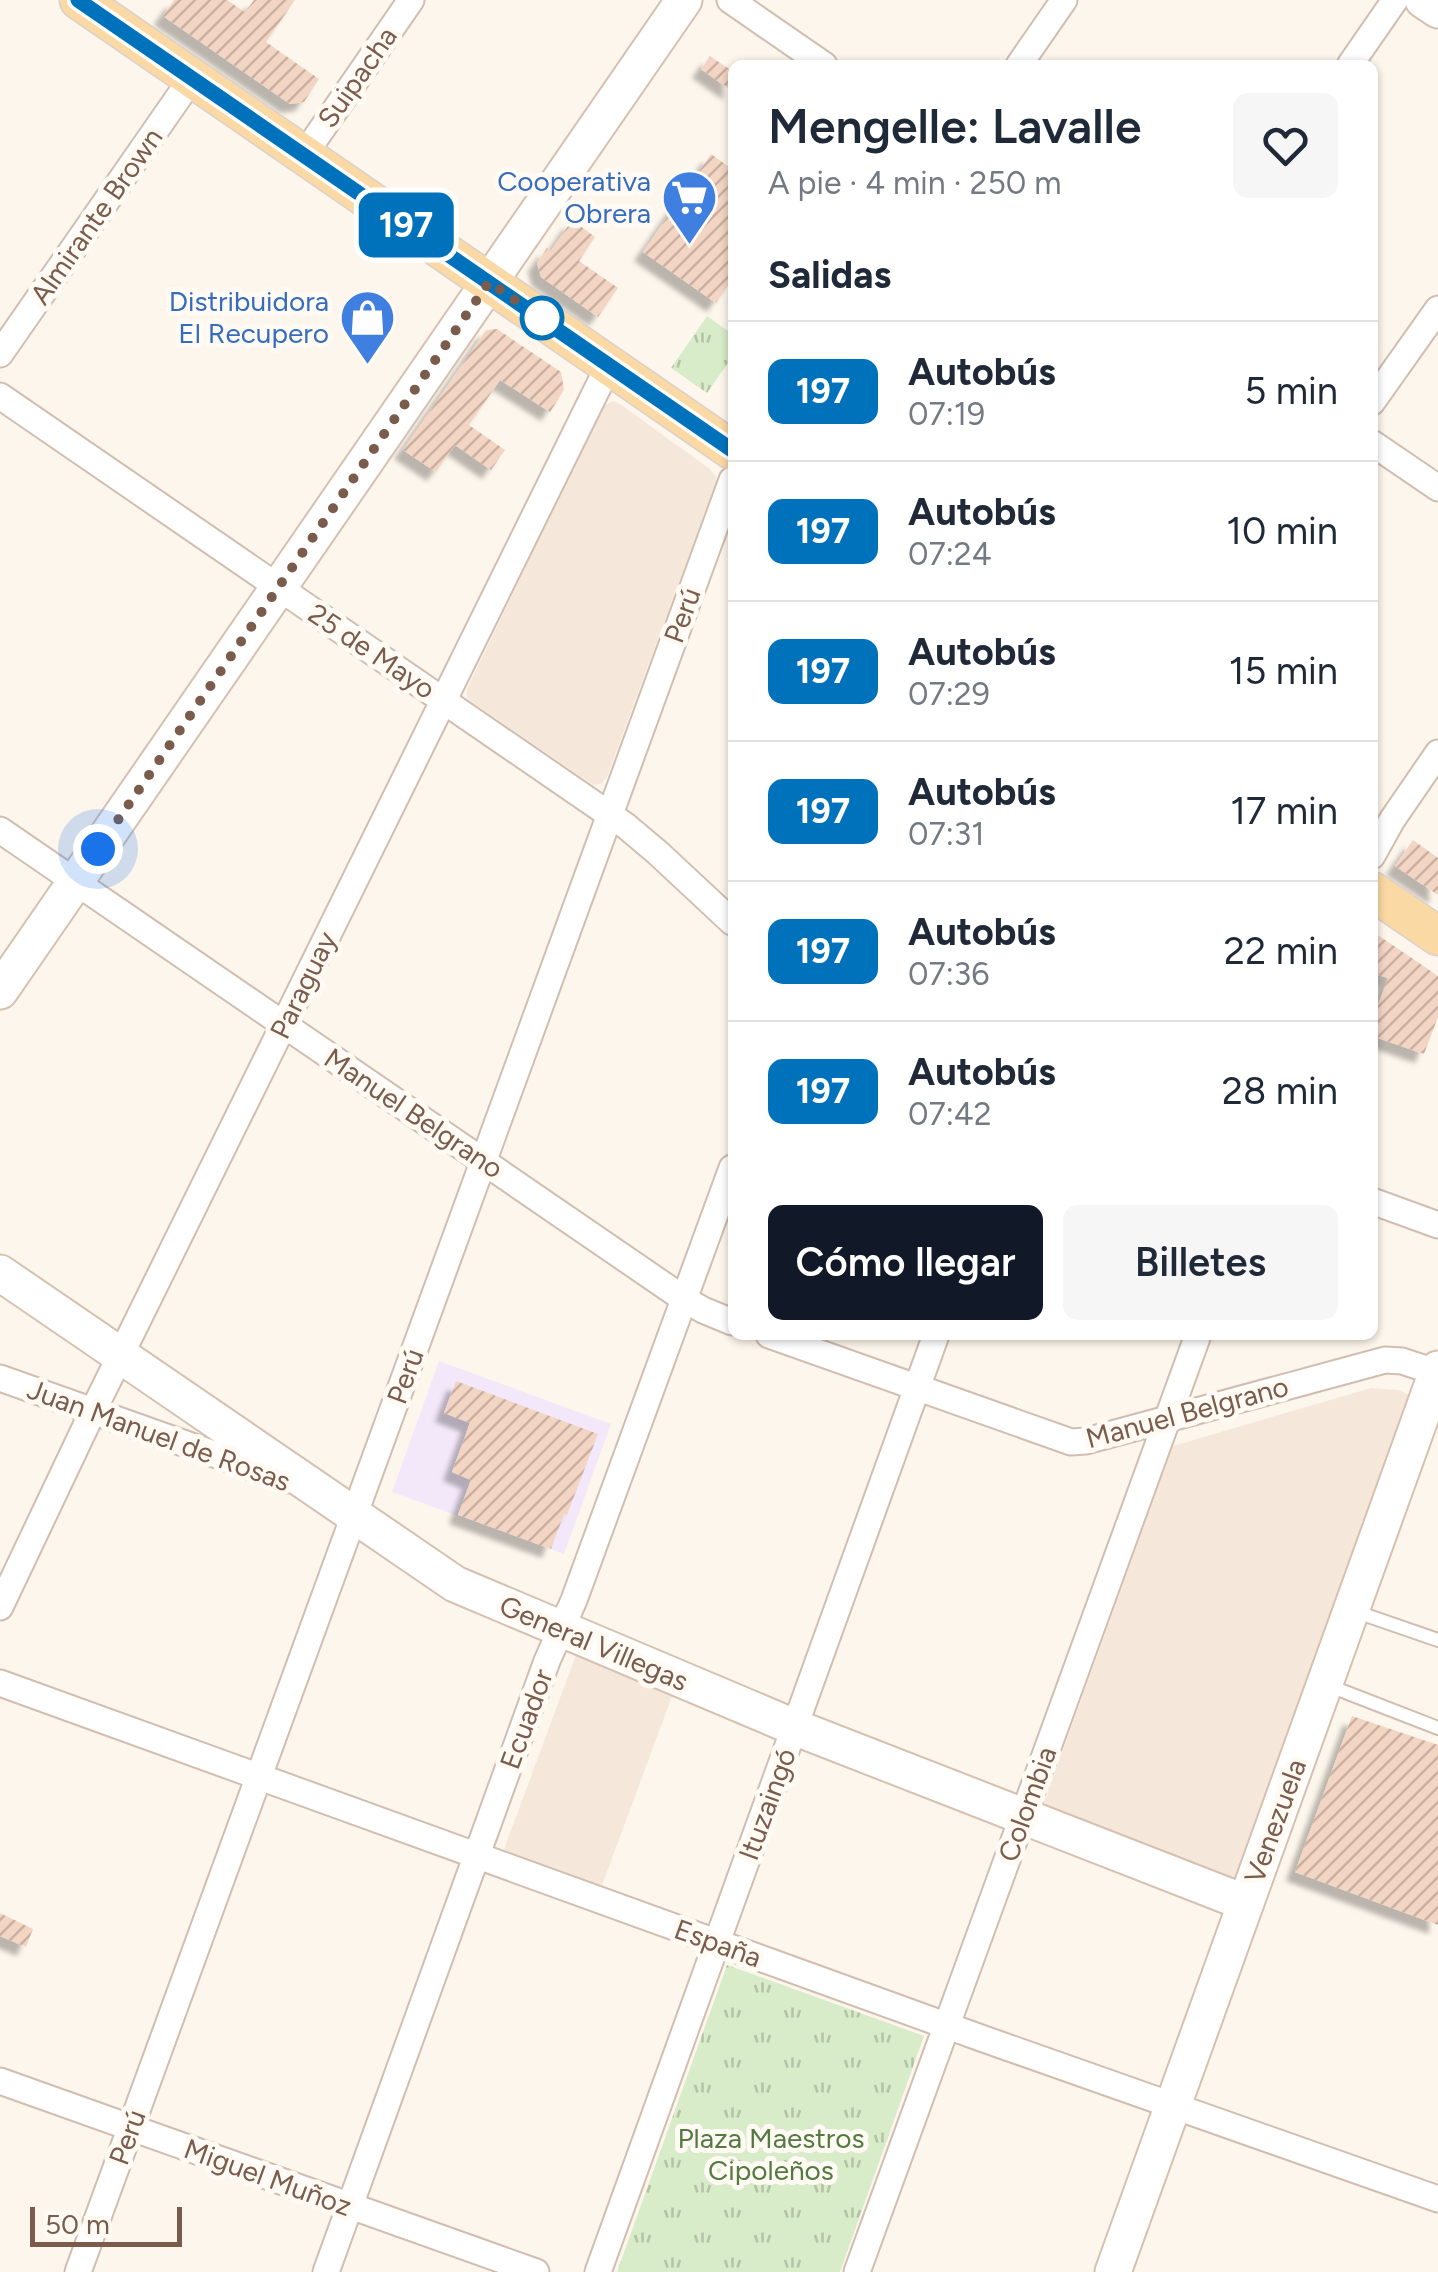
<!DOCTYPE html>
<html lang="es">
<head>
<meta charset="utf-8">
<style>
	:root { --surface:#fff; --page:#f6f6f7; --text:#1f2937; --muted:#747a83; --line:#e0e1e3; --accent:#111827 }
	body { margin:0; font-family:Figtree,sans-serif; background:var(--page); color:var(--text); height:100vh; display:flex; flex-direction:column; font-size:38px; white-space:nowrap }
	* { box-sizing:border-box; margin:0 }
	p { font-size:32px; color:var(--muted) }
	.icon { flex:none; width:55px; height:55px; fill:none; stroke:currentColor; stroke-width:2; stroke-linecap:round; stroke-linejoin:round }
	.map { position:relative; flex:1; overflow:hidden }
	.side { position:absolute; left:728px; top:60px; width:650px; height:1280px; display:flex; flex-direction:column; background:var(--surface); border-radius:15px; box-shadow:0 2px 8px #0004 }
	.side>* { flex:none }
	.badge { padding:0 20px; border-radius:15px; font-size:35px; line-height:65px }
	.scale { position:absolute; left:30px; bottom:25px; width:152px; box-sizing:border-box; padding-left:10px; border:5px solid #7a5c4d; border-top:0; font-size:28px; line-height:35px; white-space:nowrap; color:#7a5c4d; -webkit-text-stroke:8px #fffaf3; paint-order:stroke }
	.you { position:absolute; width:50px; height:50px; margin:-25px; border:8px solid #fff; border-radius:50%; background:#1a73e8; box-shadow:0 0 0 15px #1a73e833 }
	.map>.badge { position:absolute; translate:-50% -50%; box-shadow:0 0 0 5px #fff }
	h2 { padding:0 40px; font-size:38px; line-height:90px }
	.round { display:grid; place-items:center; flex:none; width:105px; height:105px; border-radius:15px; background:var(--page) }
	.head { display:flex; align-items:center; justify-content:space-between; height:170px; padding:0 40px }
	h1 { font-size:48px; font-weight:600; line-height:75px }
	.primary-button { display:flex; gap:20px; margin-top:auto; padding:20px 40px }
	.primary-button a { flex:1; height:115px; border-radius:15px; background:var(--accent); color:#fff; font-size:40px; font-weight:600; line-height:115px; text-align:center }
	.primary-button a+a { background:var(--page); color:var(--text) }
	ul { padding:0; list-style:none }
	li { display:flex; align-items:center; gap:30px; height:140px; padding:0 40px; border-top:2px solid var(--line) }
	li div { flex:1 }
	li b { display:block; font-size:38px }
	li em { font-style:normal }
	li .badge { min-width:110px; font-weight:700; text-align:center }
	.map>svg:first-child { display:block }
	.residential { fill:#f5e8da }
	.education { fill:#f3e8fa }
	.grass { fill:url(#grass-tufts) }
	.building { fill:url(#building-hatch); filter:url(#shadow) }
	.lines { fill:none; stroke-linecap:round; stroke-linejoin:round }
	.lane-casing { stroke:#d1beb0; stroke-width:16 }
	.street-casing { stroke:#d1beb0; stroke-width:29 }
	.secondary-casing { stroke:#d6c0b0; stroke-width:39 }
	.primary-casing { stroke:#dad1cd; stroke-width:41 }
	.lane { stroke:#fff; stroke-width:12 }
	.street { stroke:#fff; stroke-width:25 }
	.secondary { stroke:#fff; stroke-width:35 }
	.primary { stroke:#fbd9a5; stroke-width:38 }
	.line-casing { stroke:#fff; stroke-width:22 }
	.line { stroke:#0072bc; stroke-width:15 }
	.walk { stroke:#7a5c4d; stroke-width:10; stroke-dasharray:0 18 }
	.stop-dot { fill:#fff; stroke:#0072bc; stroke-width:5 }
	.labels { text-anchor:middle; stroke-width:10; stroke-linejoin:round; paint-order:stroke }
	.street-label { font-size:28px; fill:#7a5c4d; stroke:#fffaf3 }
	.shop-label { font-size:28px; fill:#366cbe; stroke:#fffaf3; text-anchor:end }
	.park-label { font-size:28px; fill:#537a41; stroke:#fffaf3 }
</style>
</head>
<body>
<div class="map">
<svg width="1438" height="2272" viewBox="0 0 1438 2272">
	<defs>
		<pattern id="grass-tufts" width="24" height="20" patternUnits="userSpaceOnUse" patternTransform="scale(2.5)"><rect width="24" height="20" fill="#d8ecc9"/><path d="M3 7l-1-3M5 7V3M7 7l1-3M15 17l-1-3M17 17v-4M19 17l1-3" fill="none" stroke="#b4c2a5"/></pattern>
		<pattern id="building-hatch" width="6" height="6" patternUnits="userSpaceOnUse" patternTransform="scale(2.5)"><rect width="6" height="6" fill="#f3d5c3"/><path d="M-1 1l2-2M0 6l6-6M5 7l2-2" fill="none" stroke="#cab0a1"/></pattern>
		<filter id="shadow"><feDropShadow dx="-9" dy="9" stdDeviation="2.5" flood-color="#0004"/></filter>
	</defs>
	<rect width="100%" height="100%" fill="#fdf6ec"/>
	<path class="residential" d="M613,401l7,3 90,65 6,8v5l-109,295 -6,7 -8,1 -121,-83 -5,-5v-8l135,-281 3,-3z
		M1371,1388l27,2 17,7 -178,484 -195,-73 131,-362z
		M576,1655l98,36 -73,197 -98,-36z"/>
	<path class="education" d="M439,1361l172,63 -47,130 -172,-62z"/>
	<path class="grass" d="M707,316l25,18v23l-25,36 -36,-25z
		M727,1965l197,71 -84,236h-223z"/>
	<path class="building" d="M174,0h53l18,12 9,-12h41l-29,42 53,37 -15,23 -14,2 -127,-88z
		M710,56l22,15v20l-31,-22z
		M711,154l21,15v111l-16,23 -73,-51z
		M572,220l23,17 -16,24 39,27 -20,29 -57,-40 -4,-14 10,-15 4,3z
		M497,329l64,43 3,18 -14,22 -50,-32 -31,45 36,25 -14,20 -36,-25 -19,27 -33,-22 83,-120z
		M1413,840l25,18v37l-43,-29z
		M1372,931l66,45v41l-14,37 -52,-18v-15l16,-43 -16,-5z
		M456,1381l142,53 -31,81 -3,-1 -13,35 -93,-34 13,-35 -19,-8 18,-49 -26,-10z
		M1352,1716l86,29v180l-143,-53z
		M0,1913l33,16 -7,18 -26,-11z"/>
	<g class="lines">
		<defs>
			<path id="lane" d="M1354,1611l84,29
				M1327,1685l111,43"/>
			<path id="street" d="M730,0l94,65
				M1019,65l45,-65
				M1350,65l45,-65
				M304,155l107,-155
				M0,354l192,-276
				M0,396l626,430 32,27 74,69
				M1372,402l66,-93
				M1372,443l66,45
				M0,830l684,469 19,11 29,12
				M1372,856l20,-36 46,-67
				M1372,1201l66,24
				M769,1335l302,107 15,-1 299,-81 17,1 36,12
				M0,1378l287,102
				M0,1607l93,-196 516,-1046
				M0,1683l981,355 457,161
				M0,2081l536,191
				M78,2272l654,-1792
				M326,2272l221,-611 27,-61 158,-432
				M598,2272l338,-937
				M857,2272l341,-937"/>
			<path id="secondary" d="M1423,0l15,10
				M0,991l684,-991
				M0,1273l455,311 339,143 452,176
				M1113,2272l325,-903"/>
			<path id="primary" d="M79,0l653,450
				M1372,891l66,45"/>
		</defs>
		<use href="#lane" class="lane-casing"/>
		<use href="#street" class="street-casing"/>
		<use href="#secondary" class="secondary-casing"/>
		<use href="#primary" class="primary-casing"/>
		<use href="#lane" class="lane"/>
		<use href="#street" class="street"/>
		<use href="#secondary" class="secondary"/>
		<use href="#primary" class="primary"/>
	</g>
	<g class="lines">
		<defs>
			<path id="line" d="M78,0l654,450"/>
		</defs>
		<use href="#line" class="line-casing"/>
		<use href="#line" class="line"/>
		<path class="walk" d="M98,849l391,-567 55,38 -2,-2"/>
	</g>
	<defs>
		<symbol id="supermarket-pin" viewBox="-11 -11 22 30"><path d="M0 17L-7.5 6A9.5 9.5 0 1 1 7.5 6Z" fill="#3f7fe0" stroke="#fffaf3"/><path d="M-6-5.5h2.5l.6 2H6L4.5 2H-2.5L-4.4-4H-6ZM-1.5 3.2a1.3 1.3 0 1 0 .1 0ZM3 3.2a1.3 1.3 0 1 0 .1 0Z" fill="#fff"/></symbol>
		<symbol id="shop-pin" viewBox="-11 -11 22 30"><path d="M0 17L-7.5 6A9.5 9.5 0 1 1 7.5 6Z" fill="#3f7fe0" stroke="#fffaf3"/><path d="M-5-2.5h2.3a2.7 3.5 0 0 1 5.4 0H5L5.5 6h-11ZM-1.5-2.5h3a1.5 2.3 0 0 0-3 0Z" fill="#fff"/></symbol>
	</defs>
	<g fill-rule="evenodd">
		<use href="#supermarket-pin" x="658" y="166" width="63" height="86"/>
		<use href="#shop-pin" x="336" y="286" width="63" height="86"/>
	</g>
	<circle class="stop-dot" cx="542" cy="318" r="20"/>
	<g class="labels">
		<g class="street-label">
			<text transform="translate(357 77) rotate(-55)" y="10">Suipacha</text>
			<text transform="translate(96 216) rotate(-55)" y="10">Almirante Brown</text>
			<text transform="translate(682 615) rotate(-70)" y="10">Perú</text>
			<text transform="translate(372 651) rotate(34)" y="10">25 de Mayo</text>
			<text transform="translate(303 985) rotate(-64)" y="10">Paraguay</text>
			<text transform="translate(414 1113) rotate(34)" y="10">Manuel Belgrano</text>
			<text transform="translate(405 1376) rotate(-70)" y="10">Perú</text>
			<text transform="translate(1187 1412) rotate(-15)" y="10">Manuel Belgrano</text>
			<text transform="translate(159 1435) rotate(20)" y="10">Juan Manuel de Rosas</text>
			<text transform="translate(594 1643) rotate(23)" y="10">General Villegas</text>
			<text transform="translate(526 1719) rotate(-70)" y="10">Ecuador</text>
			<text transform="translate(767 1804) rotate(-70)" y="10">Ituzaingó</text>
			<text transform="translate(1027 1804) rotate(-70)" y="10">Colombia</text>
			<text transform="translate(1275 1821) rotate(-70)" y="10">Venezuela</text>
			<text transform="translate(718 1943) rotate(20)" y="10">España</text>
			<text transform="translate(127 2137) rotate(-70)" y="10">Perú</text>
			<text transform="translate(268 2177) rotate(20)" y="10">Miguel Muñoz</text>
		</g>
		<g class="shop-label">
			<text x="651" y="191">Cooperativa<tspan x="651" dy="32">Obrera</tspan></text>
			<text x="329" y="311">Distribuidora<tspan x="329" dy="32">El Recupero</tspan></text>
		</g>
		<g class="park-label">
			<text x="771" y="2148">Plaza Maestros<tspan x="771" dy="32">Cipoleños</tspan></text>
		</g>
	</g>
</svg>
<div class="scale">50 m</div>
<div class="you" style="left:98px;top:849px"></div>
<b class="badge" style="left:406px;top:225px;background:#0072bc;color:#fff">197</b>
<section class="side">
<div class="head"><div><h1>Mengelle: Lavalle</h1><p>A pie · 4 min · 250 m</p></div><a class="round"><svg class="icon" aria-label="heart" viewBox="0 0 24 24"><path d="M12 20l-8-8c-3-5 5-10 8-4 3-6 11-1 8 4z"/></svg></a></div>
<h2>Salidas</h2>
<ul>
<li><span class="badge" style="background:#0072bc;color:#fff">197</span><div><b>Autobús</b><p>07:19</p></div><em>5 min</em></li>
<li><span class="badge" style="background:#0072bc;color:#fff">197</span><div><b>Autobús</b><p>07:24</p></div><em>10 min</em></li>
<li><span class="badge" style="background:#0072bc;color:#fff">197</span><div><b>Autobús</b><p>07:29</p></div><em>15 min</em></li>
<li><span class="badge" style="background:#0072bc;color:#fff">197</span><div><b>Autobús</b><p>07:31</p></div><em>17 min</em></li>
<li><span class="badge" style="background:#0072bc;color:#fff">197</span><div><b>Autobús</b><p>07:36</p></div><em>22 min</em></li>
<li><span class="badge" style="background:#0072bc;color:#fff">197</span><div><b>Autobús</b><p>07:42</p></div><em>28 min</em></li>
</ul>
<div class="primary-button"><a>Cómo llegar</a><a>Billetes</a></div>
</section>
</div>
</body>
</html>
